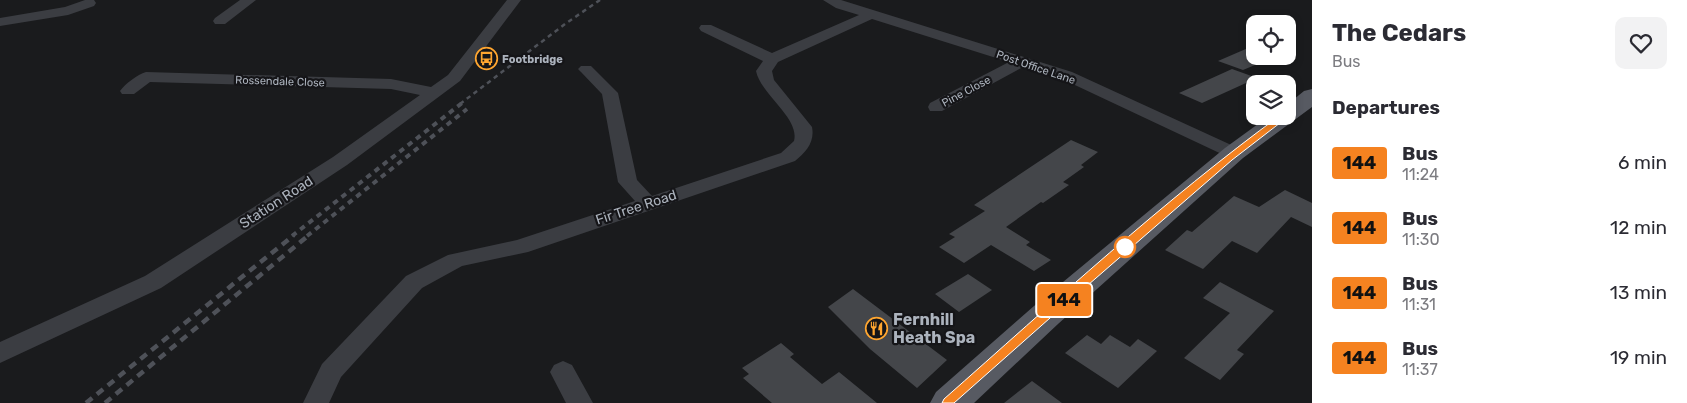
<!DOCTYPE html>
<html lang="en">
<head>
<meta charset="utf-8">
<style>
	:root { --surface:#fff; --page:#f2f2f3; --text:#2b2b33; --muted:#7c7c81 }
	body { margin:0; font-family:Rubik,sans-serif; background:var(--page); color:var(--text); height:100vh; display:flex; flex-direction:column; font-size:19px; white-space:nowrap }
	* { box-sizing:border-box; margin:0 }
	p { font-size:16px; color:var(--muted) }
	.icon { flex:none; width:28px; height:28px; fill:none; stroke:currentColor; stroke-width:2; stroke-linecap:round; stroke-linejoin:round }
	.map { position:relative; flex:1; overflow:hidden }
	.side { display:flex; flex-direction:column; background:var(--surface); width:375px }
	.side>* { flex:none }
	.badge { padding:0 10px; border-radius:4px; font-size:18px; line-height:32px }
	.tools { position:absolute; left:1246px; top:15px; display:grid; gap:10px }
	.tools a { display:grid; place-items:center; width:50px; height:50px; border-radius:10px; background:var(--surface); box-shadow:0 2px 8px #0003; font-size:25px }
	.map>.badge { position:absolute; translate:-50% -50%; box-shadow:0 0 0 2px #fff }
	h2 { padding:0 20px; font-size:19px; line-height:45px }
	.round { display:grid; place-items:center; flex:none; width:52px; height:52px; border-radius:10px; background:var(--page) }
	.head { display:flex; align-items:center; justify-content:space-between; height:85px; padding:0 20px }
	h1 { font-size:24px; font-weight:700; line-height:38px }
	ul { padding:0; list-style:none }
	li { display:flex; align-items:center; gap:15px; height:65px; padding:0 20px }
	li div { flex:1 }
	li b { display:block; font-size:19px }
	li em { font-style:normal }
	li .badge { min-width:55px; font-weight:700; text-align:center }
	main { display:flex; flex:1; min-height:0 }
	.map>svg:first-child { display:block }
	.building { fill:#44464a }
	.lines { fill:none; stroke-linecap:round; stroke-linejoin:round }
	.minor { fill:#3b3d42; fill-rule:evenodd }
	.primary { fill:#575a62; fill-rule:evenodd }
	.rail-far2 { stroke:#4e5158; stroke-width:2.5; stroke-dasharray:4.5 4; stroke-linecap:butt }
	.rail-far1 { stroke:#4e5158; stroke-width:4; stroke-dasharray:5.5 5; stroke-linecap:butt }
	.rail { stroke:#4e5158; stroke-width:4.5; stroke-dasharray:8 6; stroke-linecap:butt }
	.line { fill:#f58220; stroke:#fff }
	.stop-dot { fill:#fff; stroke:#f58220; stroke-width:2.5 }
	.labels { text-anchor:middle; stroke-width:4.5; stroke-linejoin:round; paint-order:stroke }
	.far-poi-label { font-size:11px; font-weight:bold; fill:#acb3bd; stroke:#151518; text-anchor:start }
	.far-street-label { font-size:11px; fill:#acb3bd; stroke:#151518 }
	.street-label { font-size:14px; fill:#acb3bd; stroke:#151518 }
	.near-poi-label { font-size:16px; font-weight:bold; fill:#acb3bd; stroke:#151518; text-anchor:start }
</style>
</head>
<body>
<main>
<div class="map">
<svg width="1312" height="403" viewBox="0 0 1312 403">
	<rect width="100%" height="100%" fill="#1a1b1d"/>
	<path class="building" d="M1255,45v20l-12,5 -25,-9z
		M1232,69l25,9 -55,25 -23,-10z
		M1071,140l27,12 -17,13 3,2 -21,15 6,3 -26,18 -2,-1 -35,25 24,15 -4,3 25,15 -17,11 -43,-26 -27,18 -25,-16 16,-10 -6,-3 36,-23 -11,-6z
		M1285,190l27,13v24l-21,-10 -34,36 -25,-12 -29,28 -38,-19 22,-20 5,2 42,-36 25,11z
		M968,274l24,16 -33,22 -24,-18z
		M1220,282l54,29 -37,39 7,4 -24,26 -36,-22 46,-45 -27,-15z
		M853,289l94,71 -30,28 -47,-39 -42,-42z
		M1087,335l14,9 9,-9 20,12 8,-8 19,12 -39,37 -53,-35z
		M781,343l13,11 -4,3 32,27 17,-12 38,31h-105l-29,-25 6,-4 -7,-6z
		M1032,381l30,22h-58z"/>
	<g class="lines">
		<path class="minor" d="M85,0h9l2,3 -2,3 -26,9 -68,11v-8l65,-11z
			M240,0h16l-31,24h-10l-2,-3 2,-3z
			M507,0h14l-61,81 -113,84 -186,123 -161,75v-21l145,-66 188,-119 87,-62 -29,-6 -241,-7 -16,12h-12l-2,-3c6,-8 17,-16 26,-19l245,7 40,8 17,-12z
			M823,0h18l231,72 168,77 3,4 -3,4 -6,1 -6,-1 -168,-79 -37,-11 -81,44h-12l-2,-4 2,-4 79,-41 -137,-43 -94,43 -6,9 2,9 38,47c3,15 -6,25 -17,34l-267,91 -66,14 -40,22 -81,89 -12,26h-26l19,-39 84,-88 42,-21 69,-15 118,-39 -17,-19 -16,-88 -21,-22 -3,-3 3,-3h10l27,27 19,87 15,16 129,-43 13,-12c6,-23 -33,-46 -38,-70l7,-10 -62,-30 -2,-3 2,-3h10l61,28 87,-38 -23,-7z
			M563,361l9,4 21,38h-27l-16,-31 4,-7z"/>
		<path class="primary" d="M1312,89v18l-69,51 -185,166 -84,79h-44l6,-11 98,-86 191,-158 44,-32h19v-12l16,-13z"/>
		<path class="rail-far2" d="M460,104l105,-80 35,-24"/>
		<path class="rail-far1" d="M292,236l170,-133
			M307,236l160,-127"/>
		<path class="rail" d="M86,403l208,-168
			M105,403l204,-168"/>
	</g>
	<path class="line" d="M1282,114l7,2 -57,44 -182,158 -96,85h-12l2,-4c110,-97 219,-198 338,-285z"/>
	<defs>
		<symbol id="bus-ring" viewBox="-11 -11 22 22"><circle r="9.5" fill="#151518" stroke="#ffa630" stroke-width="1.5"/><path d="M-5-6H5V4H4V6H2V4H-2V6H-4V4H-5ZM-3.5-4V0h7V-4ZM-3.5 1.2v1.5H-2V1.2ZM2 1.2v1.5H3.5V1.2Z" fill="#ffa630"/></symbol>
		<symbol id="restaurant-ring" viewBox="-11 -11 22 22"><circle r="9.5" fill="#151518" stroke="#ffa630" stroke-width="1.5"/><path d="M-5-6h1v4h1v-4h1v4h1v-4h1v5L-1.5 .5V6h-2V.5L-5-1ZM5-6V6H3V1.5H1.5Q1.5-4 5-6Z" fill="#ffa630"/></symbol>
	</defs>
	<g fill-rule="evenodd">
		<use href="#bus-ring" x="474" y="46" width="25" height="25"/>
		<use href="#restaurant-ring" x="864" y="316" width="25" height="25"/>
	</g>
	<circle class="stop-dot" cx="1125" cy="247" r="10"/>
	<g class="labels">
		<g class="far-poi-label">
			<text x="502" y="63">Footbridge</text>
		</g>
		<g class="far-street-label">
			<text transform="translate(1036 67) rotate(19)" y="4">Post Office Lane</text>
			<text transform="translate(280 81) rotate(2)" y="4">Rossendale Close</text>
			<text transform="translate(966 91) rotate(-28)" y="4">Pine Close</text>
		</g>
		<g class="street-label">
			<text transform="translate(276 202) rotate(-33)" y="5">Station Road</text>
			<text transform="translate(636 207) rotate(-18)" y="5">Fir Tree Road</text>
		</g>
		<g class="near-poi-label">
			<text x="893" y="325">Fernhill<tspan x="893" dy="18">Heath Spa</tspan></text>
		</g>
	</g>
</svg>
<div class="tools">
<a><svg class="icon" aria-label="locate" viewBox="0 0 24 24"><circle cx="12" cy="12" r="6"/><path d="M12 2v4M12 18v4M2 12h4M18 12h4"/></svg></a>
<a><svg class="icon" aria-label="layers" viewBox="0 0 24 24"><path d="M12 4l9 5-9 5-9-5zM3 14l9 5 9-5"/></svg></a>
</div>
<b class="badge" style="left:1064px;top:300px;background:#f58220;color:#111">144</b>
</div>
<section class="side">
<div class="head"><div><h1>The Cedars</h1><p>Bus</p></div><a class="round"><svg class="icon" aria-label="heart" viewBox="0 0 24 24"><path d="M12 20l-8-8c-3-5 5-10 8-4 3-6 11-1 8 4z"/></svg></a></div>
<h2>Departures</h2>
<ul>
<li><span class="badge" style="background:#f58220;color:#111">144</span><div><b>Bus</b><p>11:24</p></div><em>6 min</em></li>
<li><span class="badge" style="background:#f58220;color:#111">144</span><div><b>Bus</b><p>11:30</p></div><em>12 min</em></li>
<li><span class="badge" style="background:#f58220;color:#111">144</span><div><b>Bus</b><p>11:31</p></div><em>13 min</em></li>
<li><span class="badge" style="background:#f58220;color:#111">144</span><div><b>Bus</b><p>11:37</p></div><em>19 min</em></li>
</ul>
</section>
</main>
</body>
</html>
